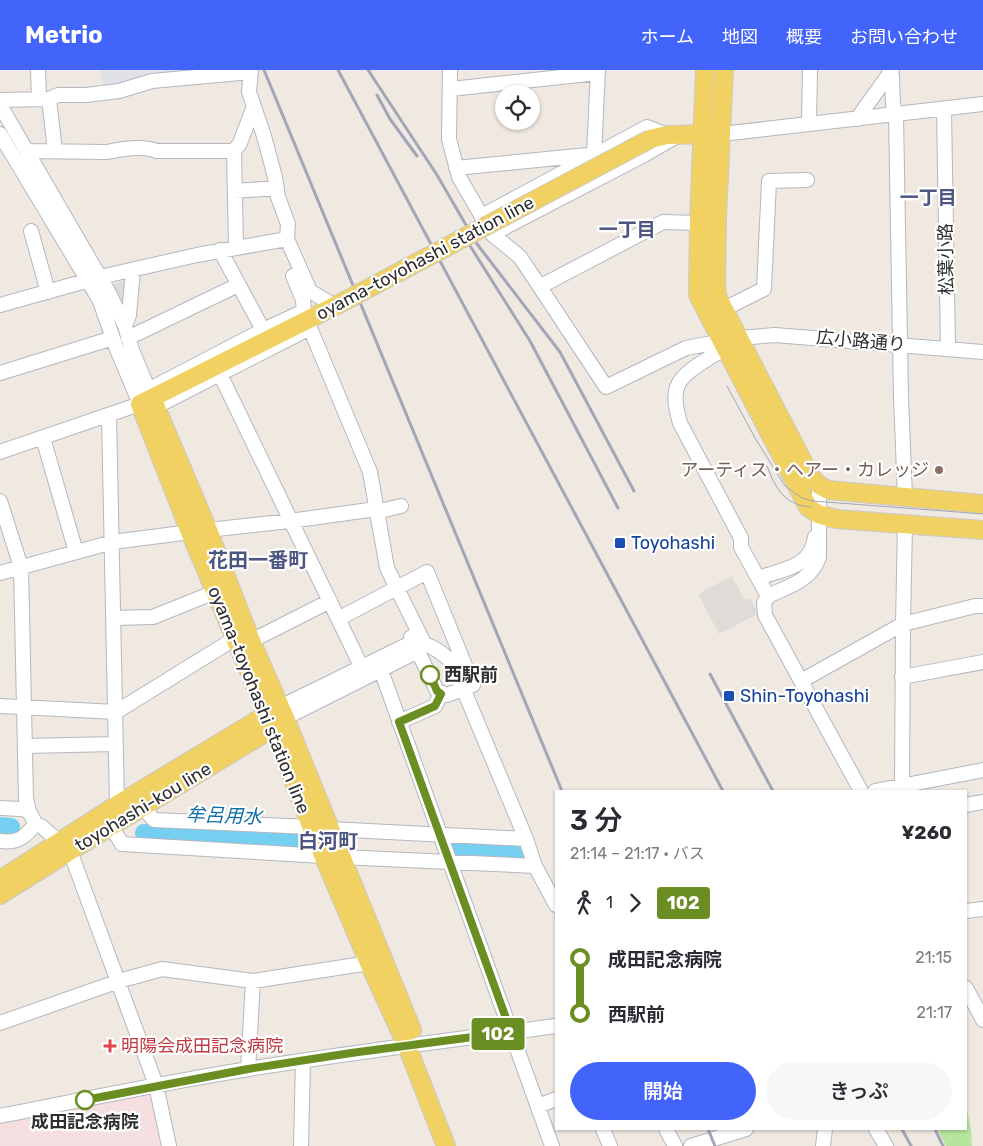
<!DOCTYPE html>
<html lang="ja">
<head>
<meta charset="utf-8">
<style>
	:root { --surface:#fff; --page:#f7f7f7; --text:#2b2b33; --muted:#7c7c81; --accent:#4264fb }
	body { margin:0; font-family:Rubik,"Noto Sans JP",sans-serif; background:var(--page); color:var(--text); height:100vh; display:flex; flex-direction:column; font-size:19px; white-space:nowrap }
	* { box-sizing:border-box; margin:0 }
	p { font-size:16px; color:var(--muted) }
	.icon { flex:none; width:28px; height:28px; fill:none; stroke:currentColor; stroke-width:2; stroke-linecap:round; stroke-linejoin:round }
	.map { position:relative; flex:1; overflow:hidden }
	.side { position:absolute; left:555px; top:720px; width:412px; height:340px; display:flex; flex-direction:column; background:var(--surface); border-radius:0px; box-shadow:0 1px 4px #0004 }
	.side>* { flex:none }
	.badge { padding:0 10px; border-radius:4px; font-size:18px; line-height:32px }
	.fabs { position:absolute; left:495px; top:15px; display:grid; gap:10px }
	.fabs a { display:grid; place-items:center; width:45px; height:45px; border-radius:50%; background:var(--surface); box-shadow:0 1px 4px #0004; font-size:25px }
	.map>.badge { position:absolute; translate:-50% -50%; box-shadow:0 0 0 2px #fff }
	.legs { display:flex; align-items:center; gap:8px; height:55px; padding:0 15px; font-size:16px }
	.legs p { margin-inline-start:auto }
	.headline { display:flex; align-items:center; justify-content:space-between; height:85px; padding:0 15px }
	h1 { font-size:28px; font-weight:600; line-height:38px }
	.cta { display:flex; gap:10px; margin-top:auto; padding:10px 15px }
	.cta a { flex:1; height:58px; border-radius:30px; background:var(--accent); color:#fff; font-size:20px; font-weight:600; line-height:58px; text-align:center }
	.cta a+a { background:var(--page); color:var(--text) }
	ul { padding:0 15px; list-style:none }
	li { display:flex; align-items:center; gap:18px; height:55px; font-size:19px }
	li i { display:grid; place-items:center; width:8px; height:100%; margin:0 6px; background:currentColor }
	li i::after { content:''; width:12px; height:12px; margin:-6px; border:4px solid; border-radius:50%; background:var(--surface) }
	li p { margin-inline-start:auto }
	li:first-child i { background:linear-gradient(#0000 50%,currentColor 0) }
	li:last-child i { background:linear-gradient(currentColor 50%,#0000 0) }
	header { display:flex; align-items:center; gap:30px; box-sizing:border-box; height:70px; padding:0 25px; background:var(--accent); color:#fff }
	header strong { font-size:24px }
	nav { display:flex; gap:28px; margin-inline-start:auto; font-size:18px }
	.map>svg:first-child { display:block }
	.industrial { fill:#e3e1e8 }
	.medical { fill:#f5dfe0 }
	.green { fill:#b6e59e }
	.plaza { fill:#dfdcd8 }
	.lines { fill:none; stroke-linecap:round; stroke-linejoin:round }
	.river { stroke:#75cff0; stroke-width:18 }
	.minor-casing { stroke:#b4b7c1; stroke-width:16 }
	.major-casing { stroke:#c9c9c9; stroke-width:20 }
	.minor { stroke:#fff; stroke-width:14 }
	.major { stroke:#f2d163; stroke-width:18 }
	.tram { stroke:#a3a6b8; stroke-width:1 }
	.rail { stroke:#a3a6b8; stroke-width:3 }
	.major-bridge-casing { stroke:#c9c9c9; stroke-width:20; stroke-linecap:butt }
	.major-bridge { stroke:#f2d163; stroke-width:18 }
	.line-1-casing { stroke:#fff; stroke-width:11 }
	.line-1 { stroke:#6b8e23; stroke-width:8 }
	.education-dot { fill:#8d6e63; stroke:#fff; stroke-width:2 }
	.transit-dot { fill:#1a4fb4; stroke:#fff; stroke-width:2 }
	.stop-1-dot { fill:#fff; stroke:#6b8e23; stroke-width:2.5 }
	.health-dot { fill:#e0444e; stroke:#fff; stroke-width:2 }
	.labels { text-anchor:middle; stroke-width:4.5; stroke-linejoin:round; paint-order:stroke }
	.street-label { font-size:18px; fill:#2e2e2e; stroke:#fff }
	.education-label { font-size:18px; fill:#785e54; stroke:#fff; text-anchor:end }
	.transit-label { font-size:18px; fill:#164399; stroke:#fff; text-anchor:start }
	.stop-label { font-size:18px; font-weight:bold; fill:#2e2e2e; stroke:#fff; text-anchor:start }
	.health-label { font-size:18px; fill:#be3a42; stroke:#fff; text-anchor:start }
	.neighbourhood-label { font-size:19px; font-weight:bold; fill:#4d5680; stroke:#fff }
	.water-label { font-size:19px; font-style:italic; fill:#0d6fa3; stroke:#fff }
	.quarter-label { font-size:20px; font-weight:bold; fill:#4d5680; stroke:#fff }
</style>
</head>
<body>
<header>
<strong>Metrio</strong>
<nav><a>ホーム</a><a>地図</a><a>概要</a><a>お問い合わせ</a></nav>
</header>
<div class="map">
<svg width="983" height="1076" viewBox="0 0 983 1076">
	<rect width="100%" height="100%" fill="#efe9e1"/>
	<path class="industrial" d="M100,0h146l-142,22z"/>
	<path class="medical" d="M149,1024l2,2 11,50h-162v-22z"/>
	<path class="green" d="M966,1035l5,25 1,16h-26l-8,-17h28z"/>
	<path class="plaza" d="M125,210l3,2 -3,30 -12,-25 1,-3z
		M732,506l13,24 5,-2 8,16 -39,20 -21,-40z"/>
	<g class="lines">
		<path class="river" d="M0,756l11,1
			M144,763l158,7
			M456,778l62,4"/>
		<defs>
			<path id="minor" d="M38,0l1,29
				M251,0l-2,22 15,44 11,41 3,20 10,27 -1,15 23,52 18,11 9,3
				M450,0l-1,69 10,38 33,57 28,23 86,130 80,-39 53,-10 36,-3 208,17
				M889,3l3,3 1,29 3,10 5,282 4,100
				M451,19l147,-16
				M49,29l6,52
				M0,30l49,-1 9,-4h28l33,-4 33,-10 99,-9
				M0,35l109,188 16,33 7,24 20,48
				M944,39l4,240
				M857,49l35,-49
				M809,54l1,-54
				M0,64l100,167 16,46 24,57 -140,48
				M722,64l261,-30
				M27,81l80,1c14,-3 36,-7 49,-1h78
				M594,84l4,-84
				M456,98l132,-13
				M235,121l42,-3
				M482,146l165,-89 20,8
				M31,161l17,61
				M492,164l152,-79 33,-19
				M236,177l-2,-96 6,-8 14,-37
				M220,180l43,80
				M541,216l122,-64 36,1
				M0,235l100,-28 97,-22 90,-16
				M724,239l40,-20 5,-108 38,-1
				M125,256l4,-11 4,-45
				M128,268l110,-53
				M733,274c-8,6 -16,9 -24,14 -32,20 -40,28 -29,65l61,115v9l27,49c21,-10 43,-15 51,-39v-72
				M0,303l113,-35
				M220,304l141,292
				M148,320l115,-60 41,-19 -1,-11 -10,-24
				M155,337l155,-79 60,144 17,96 37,75
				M109,345l8,390
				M43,368l33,114
				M0,431l21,66 5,232 3,12 7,14c-5,3 -7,7 -12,11 -7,6 -16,6 -24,5
				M376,442l25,-6
				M208,460l82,-9 86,-12
				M0,503l113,-31 77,-10
				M758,508c25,-9 53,-10 57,-41
				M768,526l-4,7 1,12 96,176
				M114,548l39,-1 62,-25
				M338,549l89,-47 46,113 -26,10 -10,-4 -26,-54
				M251,571l79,-40
				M381,600l171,476
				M902,607l81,-15
				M801,611l102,-57 72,-18h8
				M0,636l116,6 118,-73
				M280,637l133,-65c17,2 26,8 39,20l74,177 9,27 21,39
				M285,648l133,-67
				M399,652l36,-16 6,-12
				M25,676l91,-2
				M902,715l1,-161 2,-100
				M875,721l108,-21
				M966,735l17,-3
				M143,737l11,13 158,7
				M0,738l21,1 8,2
				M36,755l5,1 29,25 86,234 13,61
				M111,756l11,18 201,12
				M330,759l196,10
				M341,787l194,9
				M966,841l17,-2
				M966,918l17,32
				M0,953l119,-42 43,-12 91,12 116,-18
				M248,999l5,-88
				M538,1036l18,-7
				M0,1046c83,-16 166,-34 249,-47 102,-17 205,-29 307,-43
				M603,1059l7,17
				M666,1059l9,17
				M876,1059l10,17
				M301,1076l2,-85
				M691,1076l55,-17
				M823,1076l2,-17"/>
			<path id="major" d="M705,0l-6,153 -1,72 110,212 10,7 18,5 147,11
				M724,0l-7,146 -1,67 1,13 94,181 8,8 9,5 155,14
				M650,69l17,-4 47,-1
				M337,235l-197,99 50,128 83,196 42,108 54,127 38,83 39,100
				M152,328l56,132 43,111 34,77 127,312
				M0,810l117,-75 159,-96
				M0,825l70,-44 203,-123 8,-6"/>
		</defs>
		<use href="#minor" class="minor-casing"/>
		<use href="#major" class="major-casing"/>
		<use href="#minor" class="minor"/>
		<use href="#major" class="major"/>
		<path class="tram" d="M727,316l28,52 30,48 17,12 11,3 170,13
			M767,396c9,23 17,39 44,41"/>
		<path class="rail" d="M264,0l298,721
			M338,0l385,721
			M368,0l69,105 40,69 83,108 74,139
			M377,25l13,24 27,37
			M467,171l63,100 88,167
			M710,604l63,117
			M708,1059l7,17
			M902,1059l9,17
			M935,1059l8,17"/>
		<defs>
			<path id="major-bridge" d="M337,235l313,-166"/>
		</defs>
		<use href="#major-bridge" class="major-bridge-casing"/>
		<use href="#major-bridge" class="major-bridge"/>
	</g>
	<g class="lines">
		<defs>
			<path id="line-1" d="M85,1030l163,-31 103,-16 160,-21 -112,-310 36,-16 6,-12 -4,-3 -7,-16"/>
		</defs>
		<use href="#line-1" class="line-1-casing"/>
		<use href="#line-1" class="line-1"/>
	</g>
	<circle class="education-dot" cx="939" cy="400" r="5"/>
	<g class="transit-dot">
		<rect x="614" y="467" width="12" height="12" rx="2.5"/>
		<rect x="723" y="620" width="12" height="12" rx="2.5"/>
	</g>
	<g class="stop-1-dot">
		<circle cx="430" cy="605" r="9"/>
		<circle cx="85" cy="1030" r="9"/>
	</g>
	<path class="health-dot" d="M107.5 968.5h5v5h5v5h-5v5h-5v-5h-5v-5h5z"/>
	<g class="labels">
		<g class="street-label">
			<text transform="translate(425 188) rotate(-28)" y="6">oyama-toyohashi station line</text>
			<text transform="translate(946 189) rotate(-91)" y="6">松葉小路</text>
			<text transform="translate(861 271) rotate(5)" y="6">広小路通り</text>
			<text transform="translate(259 630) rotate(68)" y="6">oyama-toyohashi station line</text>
			<text transform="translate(143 737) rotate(-31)" y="6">toyohashi-kou line</text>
		</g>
		<g class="education-label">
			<text x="929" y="406">アーティス・ヘアー・カレッジ</text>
		</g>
		<g class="transit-label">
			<text x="631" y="479">Toyohashi</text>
			<text x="740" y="632">Shin-Toyohashi</text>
		</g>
		<g class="stop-label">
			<text x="444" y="611">西駅前</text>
			<text x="85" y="1058" text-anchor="middle">成田記念病院</text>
		</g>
		<g class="health-label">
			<text x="121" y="982">明陽会成田記念病院</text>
		</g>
		<g class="neighbourhood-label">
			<text x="928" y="134">一丁目</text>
			<text x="627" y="166">一丁目</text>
		</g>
		<g class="water-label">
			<text transform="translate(224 745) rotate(2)" y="7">牟呂用水</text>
		</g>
		<g class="quarter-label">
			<text x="258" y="497">花田一番町</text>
			<text x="328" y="778">白河町</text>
		</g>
	</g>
</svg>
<div class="fabs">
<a><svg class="icon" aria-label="locate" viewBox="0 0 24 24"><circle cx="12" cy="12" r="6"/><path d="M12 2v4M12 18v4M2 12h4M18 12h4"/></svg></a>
</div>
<b class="badge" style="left:498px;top:964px;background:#6b8e23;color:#fff">102</b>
<section class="side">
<div class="headline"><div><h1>3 分</h1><p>21:14 – 21:17 · バス</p></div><b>¥260</b></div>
<div class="legs"><svg class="icon" aria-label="walk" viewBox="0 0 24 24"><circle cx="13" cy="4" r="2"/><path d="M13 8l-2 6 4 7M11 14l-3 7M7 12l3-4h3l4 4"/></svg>1<svg class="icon" aria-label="forward" viewBox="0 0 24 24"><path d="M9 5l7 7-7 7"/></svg><b class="badge" style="background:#6b8e23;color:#fff">102</b></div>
<ul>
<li><i style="color:#6b8e23"></i><b>成田記念病院</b><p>21:15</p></li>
<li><i style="color:#6b8e23"></i><b>西駅前</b><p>21:17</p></li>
</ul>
<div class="cta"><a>開始</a><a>きっぷ</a></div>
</section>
</div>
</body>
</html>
